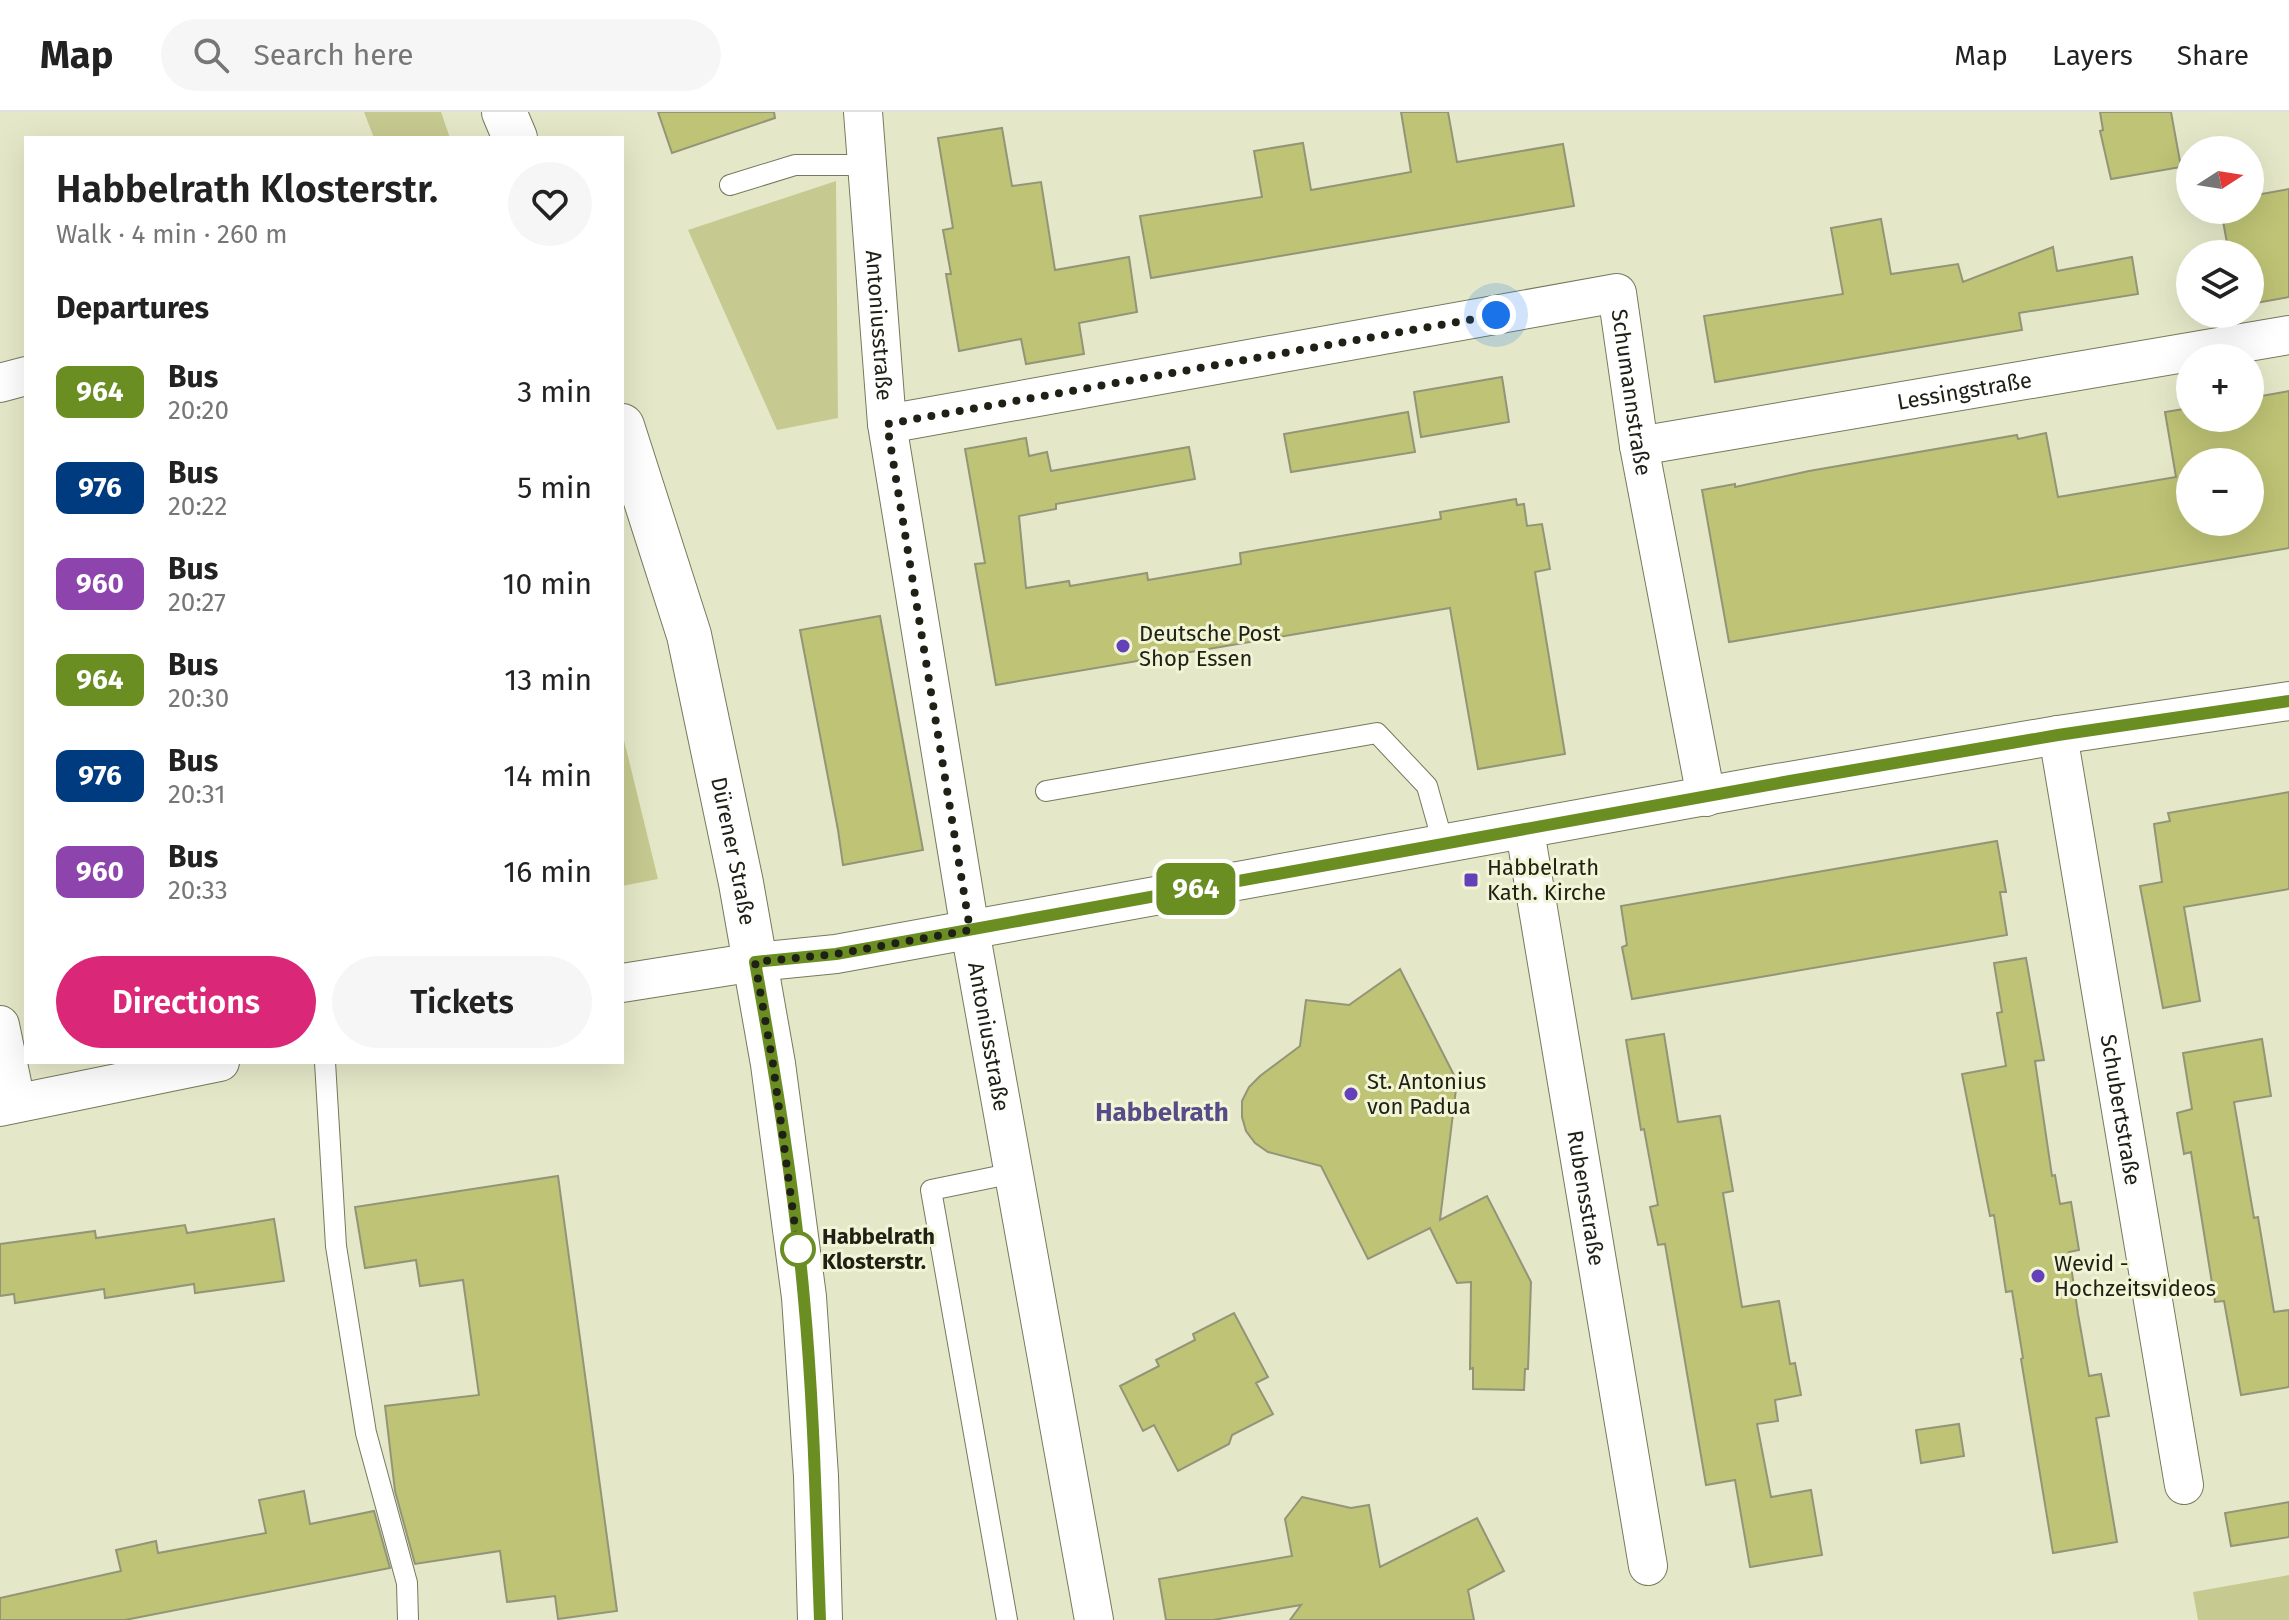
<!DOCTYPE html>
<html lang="en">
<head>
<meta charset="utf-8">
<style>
	:root { --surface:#fff; --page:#f6f6f6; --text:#222; --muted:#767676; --line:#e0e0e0; --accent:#db2777 }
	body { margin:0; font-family:"Fira Sans",sans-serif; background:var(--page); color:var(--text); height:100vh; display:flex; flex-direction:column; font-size:30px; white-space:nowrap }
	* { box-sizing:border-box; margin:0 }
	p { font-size:26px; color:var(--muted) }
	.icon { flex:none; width:44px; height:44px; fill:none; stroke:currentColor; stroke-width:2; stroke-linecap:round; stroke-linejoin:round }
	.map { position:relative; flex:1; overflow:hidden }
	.side { position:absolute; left:24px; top:24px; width:600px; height:928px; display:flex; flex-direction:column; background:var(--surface); border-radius:0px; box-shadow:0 8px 32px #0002 }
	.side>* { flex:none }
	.badge { padding:0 16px; border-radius:12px; font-size:28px; line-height:52px }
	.needle { width:52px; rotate:78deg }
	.buttons { position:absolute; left:2176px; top:24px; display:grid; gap:16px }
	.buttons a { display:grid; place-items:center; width:88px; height:88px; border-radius:50%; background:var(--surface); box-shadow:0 8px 32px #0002; font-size:40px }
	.you { position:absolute; width:40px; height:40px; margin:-20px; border:6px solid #fff; border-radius:50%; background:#1a73e8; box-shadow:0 0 0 12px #1a73e833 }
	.map>.badge { position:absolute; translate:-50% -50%; box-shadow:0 0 0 4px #fff }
	h2 { padding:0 32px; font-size:30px; line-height:72px }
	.round { display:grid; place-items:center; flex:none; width:84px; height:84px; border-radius:42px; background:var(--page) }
	.overview { display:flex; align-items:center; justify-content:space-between; height:136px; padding:0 32px }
	h1 { font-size:38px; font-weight:600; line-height:60px }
	.primary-button { display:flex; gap:16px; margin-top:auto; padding:16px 32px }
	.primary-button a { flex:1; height:92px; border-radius:48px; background:var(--accent); color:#fff; font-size:32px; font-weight:600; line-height:92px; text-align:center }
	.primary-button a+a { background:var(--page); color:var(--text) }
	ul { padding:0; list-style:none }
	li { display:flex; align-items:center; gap:24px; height:96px; padding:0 32px }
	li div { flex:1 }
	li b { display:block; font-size:30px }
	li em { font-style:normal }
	li .badge { min-width:88px; font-weight:700; text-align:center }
	header { display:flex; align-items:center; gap:48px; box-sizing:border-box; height:112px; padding:0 40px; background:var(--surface); border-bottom:2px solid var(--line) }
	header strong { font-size:38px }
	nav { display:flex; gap:44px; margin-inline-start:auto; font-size:28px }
	.search { width:560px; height:72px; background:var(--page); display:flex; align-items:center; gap:20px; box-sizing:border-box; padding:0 28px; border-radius:44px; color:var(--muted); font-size:30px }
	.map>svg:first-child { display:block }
	.green { fill:#c6ca90 }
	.building { fill:#bec375; stroke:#939578; stroke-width:2; fill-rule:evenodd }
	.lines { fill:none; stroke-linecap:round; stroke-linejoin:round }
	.service-casing { stroke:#76795d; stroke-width:22 }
	.minor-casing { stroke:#76795d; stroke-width:40 }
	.secondary-casing { stroke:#76795d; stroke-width:46 }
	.service { stroke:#fff; stroke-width:20 }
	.minor { stroke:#fff; stroke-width:38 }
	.secondary { stroke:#fff; stroke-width:44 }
	.line-casing { stroke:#fff; stroke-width:18 }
	.line { stroke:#6b8e23; stroke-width:12 }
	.walk { stroke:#202116; stroke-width:8; stroke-dasharray:0 14.4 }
	.poi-dot { fill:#6441b9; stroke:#f2f5d5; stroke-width:3 }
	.stop-dot { fill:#fff; stroke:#6b8e23; stroke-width:4 }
	.labels { text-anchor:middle; stroke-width:6; stroke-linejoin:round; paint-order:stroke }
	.street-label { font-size:22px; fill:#202116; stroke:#f2f5d5 }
	.poi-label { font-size:22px; fill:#202116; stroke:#f2f5d5; text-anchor:start }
	.stop-label { font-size:22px; font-weight:bold; fill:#202116; stroke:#f2f5d5; text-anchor:start }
	.quarter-label { font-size:26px; font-weight:bold; fill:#584b89; stroke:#f2f5d5 }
</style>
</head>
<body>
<header>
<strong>Map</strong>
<div class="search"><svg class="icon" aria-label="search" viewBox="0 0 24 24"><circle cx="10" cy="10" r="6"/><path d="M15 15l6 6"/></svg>Search here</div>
<nav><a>Map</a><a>Layers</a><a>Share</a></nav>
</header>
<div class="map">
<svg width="2289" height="1508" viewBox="0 0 2289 1508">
	<rect width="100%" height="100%" fill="#e5e8c8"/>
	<path class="green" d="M364,0h77l9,26h-76z
		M836,69l2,237 -61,12 -89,-200z
		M622,620l36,147 -36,7z
		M2289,1463v45h-91l-5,-28z"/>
	<path class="building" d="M658,0h116l1,6 -103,35z
		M1401,0h47l9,50 106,-18 11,62 -423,72 -11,-62 122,-19 -8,-46 49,-8 8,47 100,-18z
		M2100,0h71l10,55 -70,12 -11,-48 3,-1z
		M1002,16l10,58 29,-4 14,88 74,-13 8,55 -58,11 5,31 -58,10 -5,-25 -62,12 -13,-77h5l-8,-44 10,-2 -15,-90z
		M2289,77v108l-39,7v-50h-21l-8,-44h29v-14z
		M1881,107l10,55 67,-10 5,18 90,-35 4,24 75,-14 6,37 -119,19 3,17 -307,52 -11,-66 139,-22 -12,-66z
		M1502,265l7,45 -88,15 -7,-45z
		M2289,279v157l-560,94 -27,-152 33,-6v3l74,-16 208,-36 1,4 28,-6 12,64 118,-20 -11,-65 25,-4v10h60v-20zM2190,350h60v60h-60z
		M1408,300l7,40 -124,20 -7,-38z
		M1026,326l3,18 18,-4 4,19 138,-24 6,32 -139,25v5l-37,7 7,72 43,-7 1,5 77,-13 1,7 93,-16 -1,-11 201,-34 -1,-7 76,-13 1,6 7,-1 3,22 15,-2 8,45 -15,3 30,182 -87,15 -28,-161 -454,77 -21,-121 10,-1 -20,-114z
		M880,504l43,234 -80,15 -5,-35 -38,-200z
		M2289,680v97l-105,18 16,94 -37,7 -23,-122 22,-4 -8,-58 16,-3 -2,-8z
		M1997,729l9,51h-6l7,43 -375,64 -10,-52 5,-2 -6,-39z
		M2026,846l18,102 -9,1 17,115 3,-1 5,29 11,-2 8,48 -10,2 9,62 11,62 12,-2 8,42 -13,2 21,124 -64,11 -32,-194 2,-1 -11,-67 -6,1 -12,-77 -4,1 -28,-142 44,-8 -9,-53 5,-1 -8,-49z
		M1400,857l57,112 -17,139 47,-24 44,86 -3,87h-3l-1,21 -51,-1v-21l-3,1 1,-87 -14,1 -27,-55 -62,31 -47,-93 -53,-14 -13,-9 -9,-12 -4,-14v-16l7,-14 11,-11 40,-30 6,-46 43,5z
		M1664,922l14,88 42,-6 13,75 -10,2 19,114 37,-6 11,63 5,-1 6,32 -26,5 3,21 -21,3 14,73 40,-7 11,65 -72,12 -15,-87 -29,5 -41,-241 -7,1 -8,-38 8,-2 -14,-76 -3,1 -15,-90z
		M2262,927l9,57 -37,6 20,116 4,-1 16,95 15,-2v77l-48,8 -17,-94 -9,1 -24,-150 -7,2 -7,-41 15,-4 -9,-56z
		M558,1064l59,435 -59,8 -3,-23 -48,6 -7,-51 -85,13 -20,-73 -10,-85 94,-11 -16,-115 -43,6 -4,-26 -51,8 -10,-61z
		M274,1107l10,62 -89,12 -1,-9 -89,14 -1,-9 -89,14 -1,-9 -14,2v-52l95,-13 1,7 89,-13 2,8z
		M1234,1201l34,64 -12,6 17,31 -41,21 -3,9 -51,27 -24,-46 -11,6 -23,-45 39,-20 -3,-6 39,-20 -2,-6z
		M1959,1312l5,32 -43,7 -5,-33z
		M304,1379l6,33 64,-13 16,57 -265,52h-125v-22l121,-27 -5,-21 40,-9 2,12 108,-20 -7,-33z
		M1302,1385l49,11 18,-3 11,62 97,-49 27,53 -36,19 6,30h-184l11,-15 -88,15h-47l-7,-41 133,-23 -7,-37z
		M2289,1390v35l-58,9 -6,-33z"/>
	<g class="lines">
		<defs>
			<path id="service" d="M730,73l65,-20h72
				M1046,679l331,-58 50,53 16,57
				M325,950l11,184 30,187 41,150 1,37
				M1007,1508l-76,-430 83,-17"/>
			<g id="minor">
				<path id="s1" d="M863,0l24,312 83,506 124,690"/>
				<path d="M0,271l26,-7"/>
				<path id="s2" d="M887,312l730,-131 22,153 67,351"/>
				<path id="s3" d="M1639,334l650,-111"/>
				<path id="s4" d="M2058,623l126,750"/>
				<path id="s5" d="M1525,719l123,735"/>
				<path d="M622,871l133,-21 81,-8 924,-168 298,-51 231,-34"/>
				<path d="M0,913l16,77"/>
				<path d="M0,995l220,-45"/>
			</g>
			<g id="secondary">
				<path d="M504,0l11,26"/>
				<path id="s6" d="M622,314l67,209 52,248 32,181 31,233 12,179 4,144"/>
			</g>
		</defs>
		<use href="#service" class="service-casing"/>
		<use href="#minor" class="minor-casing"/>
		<use href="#secondary" class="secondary-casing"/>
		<use href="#service" class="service"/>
		<use href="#minor" class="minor"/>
		<use href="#secondary" class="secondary"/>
	</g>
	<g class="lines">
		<defs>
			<path id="line" d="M820,1508c-4,-107 -6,-214 -16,-321 -10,-113 -29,-226 -49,-337l81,-8 954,-173 268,-46 231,-34"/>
		</defs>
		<use href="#line" class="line-casing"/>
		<use href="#line" class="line"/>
		<path class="walk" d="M798,1137l-25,-185 -18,-102 81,-8 134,-24 -83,-506 609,-109"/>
	</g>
	<g class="poi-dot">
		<circle cx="1123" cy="534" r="8"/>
		<rect x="1463" y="760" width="16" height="16" rx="4"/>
		<circle cx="1351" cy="982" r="8"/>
		<circle cx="2038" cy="1164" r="8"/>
	</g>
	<circle class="stop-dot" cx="798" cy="1137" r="16"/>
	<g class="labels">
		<g class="street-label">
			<text dy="8" stroke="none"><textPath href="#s1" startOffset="214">Antoniusstraße</textPath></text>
			<text dy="8" stroke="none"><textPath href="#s3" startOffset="330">Lessingstraße</textPath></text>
			<text dy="8" stroke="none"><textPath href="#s2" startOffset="842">Schumannstraße</textPath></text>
			<text dy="8" stroke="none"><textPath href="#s6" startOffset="440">Dürener Straße</textPath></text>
			<text dy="8" stroke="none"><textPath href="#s1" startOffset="934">Antoniusstraße</textPath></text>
			<text dy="8" stroke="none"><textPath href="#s4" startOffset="380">Schubertstraße</textPath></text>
			<text dy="8" stroke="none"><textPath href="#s5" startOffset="372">Rubensstraße</textPath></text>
		</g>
		<g class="poi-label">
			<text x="1139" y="529">Deutsche Post<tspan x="1139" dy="25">Shop Essen</tspan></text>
			<text x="1487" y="763">Habbelrath<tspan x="1487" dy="25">Kath. Kirche</tspan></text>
			<text x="1367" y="977">St. Antonius<tspan x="1367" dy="25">von Padua</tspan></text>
			<text x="2054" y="1159">Wevid -<tspan x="2054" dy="25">Hochzeitsvideos</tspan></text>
		</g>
		<g class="stop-label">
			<text x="822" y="1132">Habbelrath<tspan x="822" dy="25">Klosterstr.</tspan></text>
		</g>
		<g class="quarter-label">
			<text x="1162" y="1009">Habbelrath</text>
		</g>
	</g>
</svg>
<div class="buttons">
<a><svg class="needle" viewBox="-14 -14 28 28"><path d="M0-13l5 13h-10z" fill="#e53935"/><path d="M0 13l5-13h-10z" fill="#767676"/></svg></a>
<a><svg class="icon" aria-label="layers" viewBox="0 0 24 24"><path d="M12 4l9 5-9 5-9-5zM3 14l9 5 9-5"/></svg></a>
<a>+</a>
<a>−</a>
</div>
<div class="you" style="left:1496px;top:203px"></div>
<b class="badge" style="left:1196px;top:777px;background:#6b8e23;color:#fff">964</b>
<section class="side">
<div class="overview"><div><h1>Habbelrath Klosterstr.</h1><p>Walk · 4 min · 260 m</p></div><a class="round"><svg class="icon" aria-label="heart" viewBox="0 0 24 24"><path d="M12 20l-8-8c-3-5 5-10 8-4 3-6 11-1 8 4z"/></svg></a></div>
<h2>Departures</h2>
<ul>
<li><span class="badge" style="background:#6b8e23;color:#fff">964</span><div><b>Bus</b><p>20:20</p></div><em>3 min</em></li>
<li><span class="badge" style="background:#003b80;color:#fff">976</span><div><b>Bus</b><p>20:22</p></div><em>5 min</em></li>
<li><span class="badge" style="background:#8e44ad;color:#fff">960</span><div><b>Bus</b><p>20:27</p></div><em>10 min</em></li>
<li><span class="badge" style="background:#6b8e23;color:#fff">964</span><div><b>Bus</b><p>20:30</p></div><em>13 min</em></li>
<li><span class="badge" style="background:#003b80;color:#fff">976</span><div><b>Bus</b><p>20:31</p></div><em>14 min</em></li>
<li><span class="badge" style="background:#8e44ad;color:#fff">960</span><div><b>Bus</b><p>20:33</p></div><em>16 min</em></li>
</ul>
<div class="primary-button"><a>Directions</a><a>Tickets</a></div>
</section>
</div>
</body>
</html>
